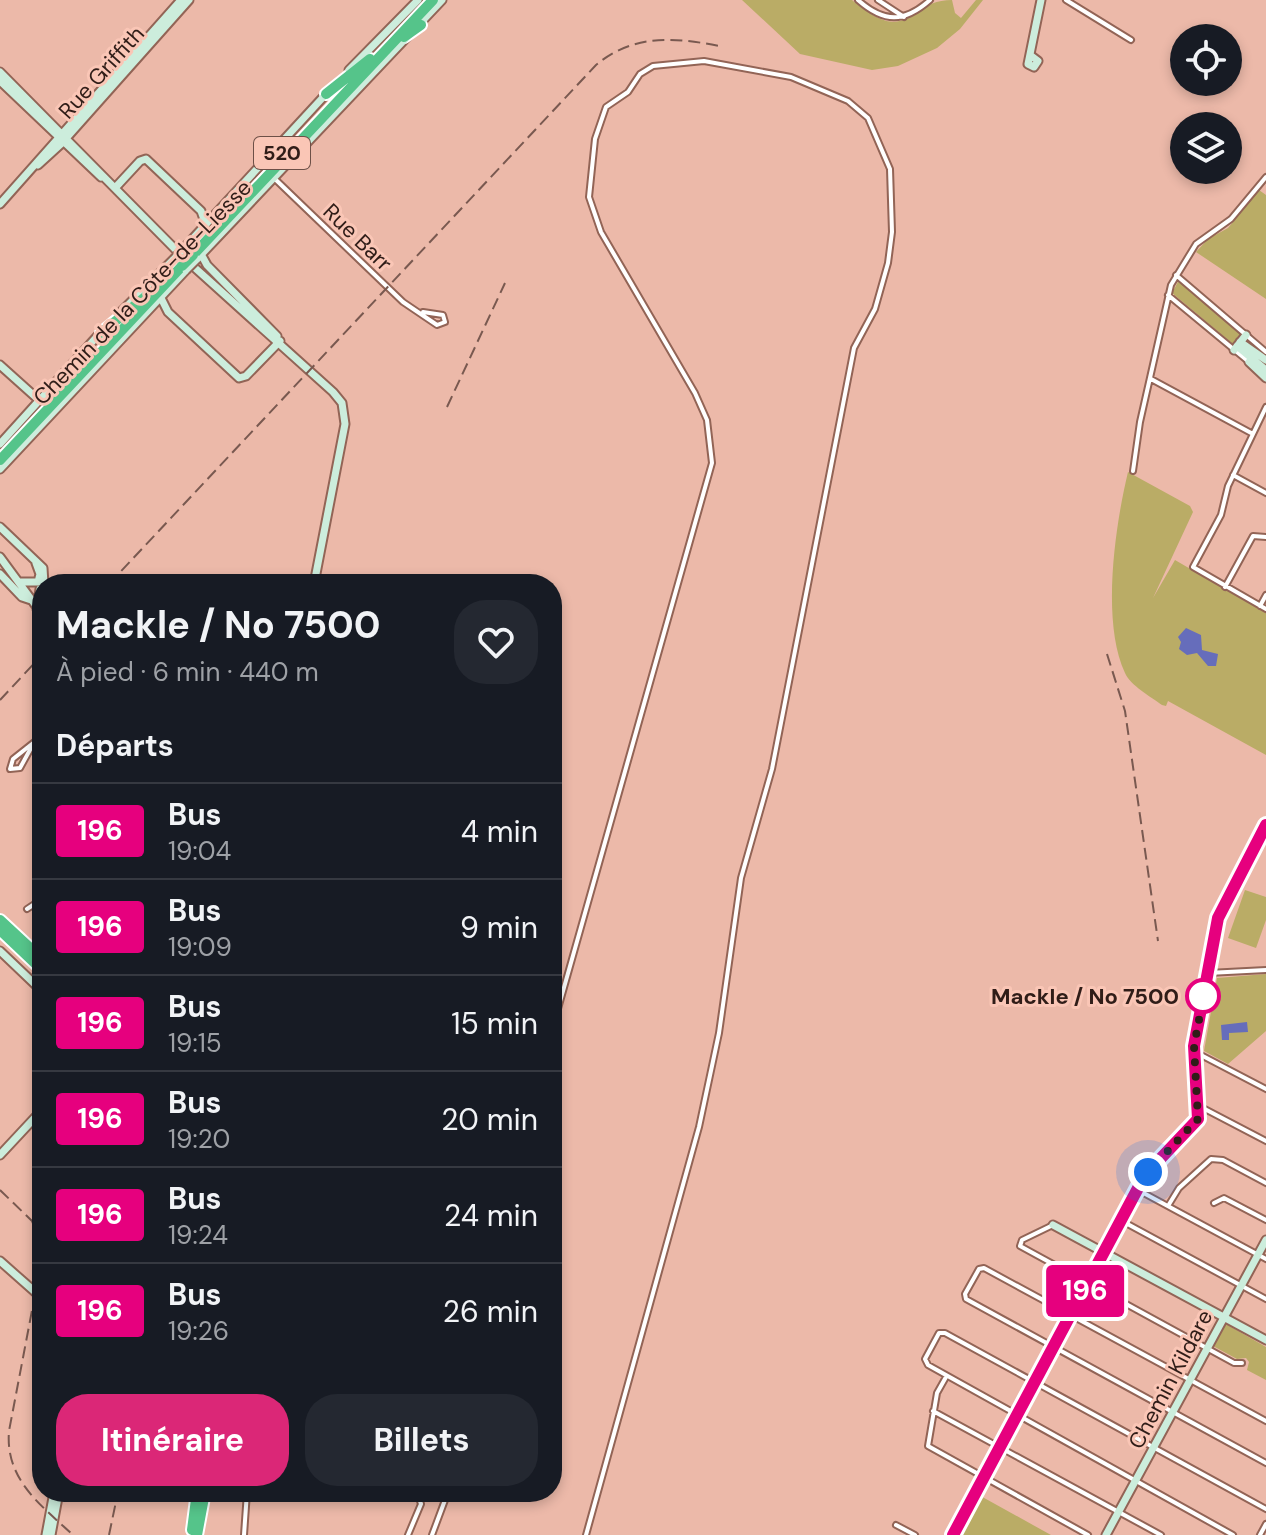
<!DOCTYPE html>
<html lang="fr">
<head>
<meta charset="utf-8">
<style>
	:root { --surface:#171b24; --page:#242831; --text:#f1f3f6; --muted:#9ea1a6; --line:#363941; --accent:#db2777 }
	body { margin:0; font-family:"DM Sans",sans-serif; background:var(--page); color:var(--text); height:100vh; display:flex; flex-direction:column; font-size:30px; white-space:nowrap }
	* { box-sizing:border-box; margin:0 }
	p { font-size:26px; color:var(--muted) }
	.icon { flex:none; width:44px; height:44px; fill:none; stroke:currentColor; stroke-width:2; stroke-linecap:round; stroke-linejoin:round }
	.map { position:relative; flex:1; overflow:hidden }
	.details { position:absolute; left:32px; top:574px; width:530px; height:928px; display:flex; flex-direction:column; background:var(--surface); border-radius:32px; box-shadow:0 4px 12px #0003 }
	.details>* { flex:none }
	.badge { padding:0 16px; border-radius:6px; font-size:28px; line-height:52px }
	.buttons { position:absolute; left:1170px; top:24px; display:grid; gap:16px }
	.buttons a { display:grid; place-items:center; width:72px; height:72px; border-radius:50%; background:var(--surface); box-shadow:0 4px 12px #0003; font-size:40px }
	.you { position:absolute; width:40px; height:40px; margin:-20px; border:6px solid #fff; border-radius:50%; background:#1a73e8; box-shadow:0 0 0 12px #1a73e833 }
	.map>.badge { position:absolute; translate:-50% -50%; box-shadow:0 0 0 4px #fff }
	h2 { padding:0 24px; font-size:30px; line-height:72px }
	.round { display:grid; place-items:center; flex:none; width:84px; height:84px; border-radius:32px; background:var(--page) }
	.overview { display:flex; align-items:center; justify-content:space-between; height:136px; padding:0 24px }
	h1 { font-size:38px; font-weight:700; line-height:60px }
	.primary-button { display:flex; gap:16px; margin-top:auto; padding:16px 24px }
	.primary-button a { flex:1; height:92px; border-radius:32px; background:var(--accent); color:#fff; font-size:32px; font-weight:700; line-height:92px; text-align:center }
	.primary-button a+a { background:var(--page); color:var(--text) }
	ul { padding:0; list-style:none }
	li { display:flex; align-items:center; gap:24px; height:96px; padding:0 24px; border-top:2px solid var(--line) }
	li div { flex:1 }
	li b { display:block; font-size:30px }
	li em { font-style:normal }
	li .badge { min-width:88px; font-weight:700; text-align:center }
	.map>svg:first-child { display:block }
	.green { fill:#baac66 }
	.water { fill:#666dbb }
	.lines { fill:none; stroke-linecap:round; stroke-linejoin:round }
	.street-casing { stroke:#926456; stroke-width:8 }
	.secondary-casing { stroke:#926456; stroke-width:11 }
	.highway-casing { stroke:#fff; stroke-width:14 }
	.street { stroke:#fff; stroke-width:4 }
	.secondary { stroke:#cceddc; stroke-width:7 }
	.highway { stroke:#55c48a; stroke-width:10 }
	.rail { stroke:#795950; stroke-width:2; stroke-dasharray:12 6; stroke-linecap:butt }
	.secondary-bridge-casing { stroke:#926456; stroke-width:11; stroke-linecap:butt }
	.highway-bridge-casing { stroke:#fff; stroke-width:14; stroke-linecap:butt }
	.secondary-bridge { stroke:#cceddc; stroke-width:7 }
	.highway-bridge { stroke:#55c48a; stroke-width:10 }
	.line-casing { stroke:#fff; stroke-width:18 }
	.line { stroke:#e6007e; stroke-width:12 }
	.walk { stroke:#301d18; stroke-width:8; stroke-dasharray:0 14.4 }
	.stop-dot { fill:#fff; stroke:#e6007e; stroke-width:4 }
	.labels { text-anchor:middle; stroke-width:6; stroke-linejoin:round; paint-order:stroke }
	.shield { fill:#fac6b6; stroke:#6d5047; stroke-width:2 }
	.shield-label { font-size:20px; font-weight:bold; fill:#301d18 }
	.street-label { font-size:22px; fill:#301d18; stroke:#fac6b6 }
	.stop-label { font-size:22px; font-weight:bold; fill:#301d18; stroke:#fac6b6; text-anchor:end }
</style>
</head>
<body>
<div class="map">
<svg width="1266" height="1535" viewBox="0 0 1266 1535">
	<rect width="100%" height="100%" fill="#ecb9a9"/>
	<path class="green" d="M742,0h110c59,49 53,0 100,0l3,13 6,5 15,-18h7l-23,29 -23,19 -39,18 -26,4 -72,-16z
		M1259,190l7,5v104l-70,-47 12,-13 20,-11z
		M1179,280l63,54 -8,11 -62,-52z
		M1128,472l62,34 3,6 -40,86 22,-38 91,53v142l-98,-54 -2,5 -4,-1c-11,-8 -32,-20 -37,-32 -24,-51 -10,-147 3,-201z
		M1245,890l21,7v23l-10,28 -28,-10z
		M1266,974v57l-38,33 -24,-13 13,-73z
		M1226,1324l40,23v33l-19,-10 2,-8 -3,-4 -9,1 -24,-13z
		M977,1494l74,41h-96z"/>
	<path class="water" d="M1186,628l15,7 1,15 16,4 -2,12h-8l-11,-13 -10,2 -8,-6 2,-7 -3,-5z
		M1247,1022l1,10 -19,1v7h-7l-1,-15z"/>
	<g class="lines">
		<defs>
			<path id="street" d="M858,0c26,23 46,23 72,0
				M878,0l26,17
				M1066,0l65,40
				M275,179l128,123 34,23 8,-3 -2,-7 -20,-3
				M1176,275l90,77
				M1168,295l81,67
				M1151,379l102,55
				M1266,407l-38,79 -7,29 -28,52 73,42
				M1133,471l7,-49 31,-137 25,-41 35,-25 35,-42
				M1233,475l33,18
				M1225,587l28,-51 13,1
				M1260,606l6,-11
				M31,748l-11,20 -10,1 3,-10 29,-23
				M27,909l15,-10
				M1208,973l58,-3
				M552,1030l160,-567 -5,-43 -12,-27 -94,-161 -12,-35 6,-58 11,-32 22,-15 12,-18 13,-8 51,-5 87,16 57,24 20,17 22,51 2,63 -4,31 -13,46 -21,39 -82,421 -31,109 -22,155 -20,94 -113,408
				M1197,1053l69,36
				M1199,1106l67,35
				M1138,1190l128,69
				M1214,1203l10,-5 42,22
				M1168,1206l11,-18 32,-29 12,1 43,23
				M1122,1221l144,78
				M1053,1225l-31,15 -2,6 214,117h8
				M946,1377l-9,16 -9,53 160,89
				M933,1411l228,124
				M1266,1421l-282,-153 -5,1 -14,25 1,5 300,164
				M896,1525l19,10
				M244,1535l3,-43
				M408,1535l13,-31 -4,-12
				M432,1535l16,-43
				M1233,1535l-305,-170 -3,-6 14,-26h6l321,176
				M1260,1535l6,-11"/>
			<path id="secondary" d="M1030,55l8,6 -4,6 -6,-3 13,-64
				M349,70l69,-70
				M0,72l177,179
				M0,81l101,96
				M38,165l23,-21 128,-144
				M115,188l25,-27 6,-2 55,52 5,14
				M0,204l181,-204
				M185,247l142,-154
				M201,254l6,11 70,71
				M197,259l245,-259
				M194,267l139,125 9,11 3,21 -31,160
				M161,298l7,14 71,66 7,-2 34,-35
				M122,311l52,-52
				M1240,342l26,18
				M1237,346l29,24
				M1234,350l12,-15
				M1249,362l17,16
				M0,365l40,36
				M0,444l102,-113
				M0,469l186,-199
				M0,527l43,41 1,16
				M0,557l42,57
				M0,574l22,23 9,3
				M19,582h19l2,-8 -4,-11
				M37,609l3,-20
				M0,951l42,40
				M0,1155l42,-45
				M1053,1225l213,115
				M0,1261l42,37
				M46,1535l8,-43
				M51,1535l8,-43
				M953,1535l191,-358 53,-57 -2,-76 24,-129 47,-90
				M1106,1535l160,-295"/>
			<path id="highway" d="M404,37l17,-12
				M326,94l44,-35
				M193,255l240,-255
				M101,333l44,-36
				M0,460l182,-194
				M0,920l42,39
				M0,930l42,40
				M192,1530l5,-38
				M197,1535l8,-43"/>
		</defs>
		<use href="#street" class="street-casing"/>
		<use href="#secondary" class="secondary-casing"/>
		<use href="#highway" class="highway-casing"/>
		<use href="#street" class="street"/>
		<use href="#secondary" class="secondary"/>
		<use href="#highway" class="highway"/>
		<path class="rail" d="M447,407l58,-124
			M109,584l487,-519c37,-31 78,-28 123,-19
			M1107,654l18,57 33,230
			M0,700l42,-45
			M0,1190l32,31 10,26
			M42,1258l-33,173c-4,49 32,74 64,104
			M109,1535l9,-43"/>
		<defs>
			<path id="secondary-bridge" d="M174,259l11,-12
				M186,270l11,-11"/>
			<path id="highway-bridge" d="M182,266l11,-11"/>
		</defs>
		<use href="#secondary-bridge" class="secondary-bridge-casing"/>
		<use href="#highway-bridge" class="highway-bridge-casing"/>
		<use href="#secondary-bridge" class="secondary-bridge"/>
		<use href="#highway-bridge" class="highway-bridge"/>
	</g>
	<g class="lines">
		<defs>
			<path id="line" d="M953,1535l192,-360 53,-56 -4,-73 24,-128 48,-93"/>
		</defs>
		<use href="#line" class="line-casing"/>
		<use href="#line" class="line"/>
		<path class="walk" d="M1148,1172l50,-53 -4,-73 12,-63 -3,13"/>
	</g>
	<circle class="stop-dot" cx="1203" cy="996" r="16"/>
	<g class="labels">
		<rect class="shield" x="254" y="137" width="56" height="32" rx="6"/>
		<g class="shield-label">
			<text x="282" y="160">520</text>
		</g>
		<g class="street-label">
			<text transform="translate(101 72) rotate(-48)" y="8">Rue Griffith</text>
			<text transform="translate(358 237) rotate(44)" y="8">Rue Barr</text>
			<text transform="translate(142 292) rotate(-46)" y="8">Chemin de la Côte-de-Liesse</text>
			<text transform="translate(1170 1379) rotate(-62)" y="8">Chemin Kildare</text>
		</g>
		<g class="stop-label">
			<text x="1179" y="1004">Mackle / No 7500</text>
		</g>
	</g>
</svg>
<div class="buttons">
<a><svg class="icon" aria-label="locate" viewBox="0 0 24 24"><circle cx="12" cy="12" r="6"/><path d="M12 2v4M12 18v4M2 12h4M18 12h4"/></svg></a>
<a><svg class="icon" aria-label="layers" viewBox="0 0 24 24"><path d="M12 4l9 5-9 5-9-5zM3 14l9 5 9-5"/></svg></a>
</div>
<div class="you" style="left:1148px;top:1172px"></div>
<b class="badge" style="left:1085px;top:1291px;background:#e6007e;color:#fff">196</b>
<section class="details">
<div class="overview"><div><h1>Mackle / No 7500</h1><p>À pied · 6 min · 440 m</p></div><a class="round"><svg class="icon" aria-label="heart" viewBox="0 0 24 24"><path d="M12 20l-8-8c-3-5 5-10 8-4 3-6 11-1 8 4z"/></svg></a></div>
<h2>Départs</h2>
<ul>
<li><span class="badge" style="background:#e6007e;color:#fff">196</span><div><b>Bus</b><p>19:04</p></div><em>4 min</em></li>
<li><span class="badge" style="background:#e6007e;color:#fff">196</span><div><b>Bus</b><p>19:09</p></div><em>9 min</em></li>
<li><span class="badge" style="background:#e6007e;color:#fff">196</span><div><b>Bus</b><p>19:15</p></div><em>15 min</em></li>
<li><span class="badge" style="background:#e6007e;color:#fff">196</span><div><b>Bus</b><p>19:20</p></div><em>20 min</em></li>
<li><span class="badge" style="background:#e6007e;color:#fff">196</span><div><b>Bus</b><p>19:24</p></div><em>24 min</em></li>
<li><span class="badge" style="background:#e6007e;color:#fff">196</span><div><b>Bus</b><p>19:26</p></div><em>26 min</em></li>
</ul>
<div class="primary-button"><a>Itinéraire</a><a>Billets</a></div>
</section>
</div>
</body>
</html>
